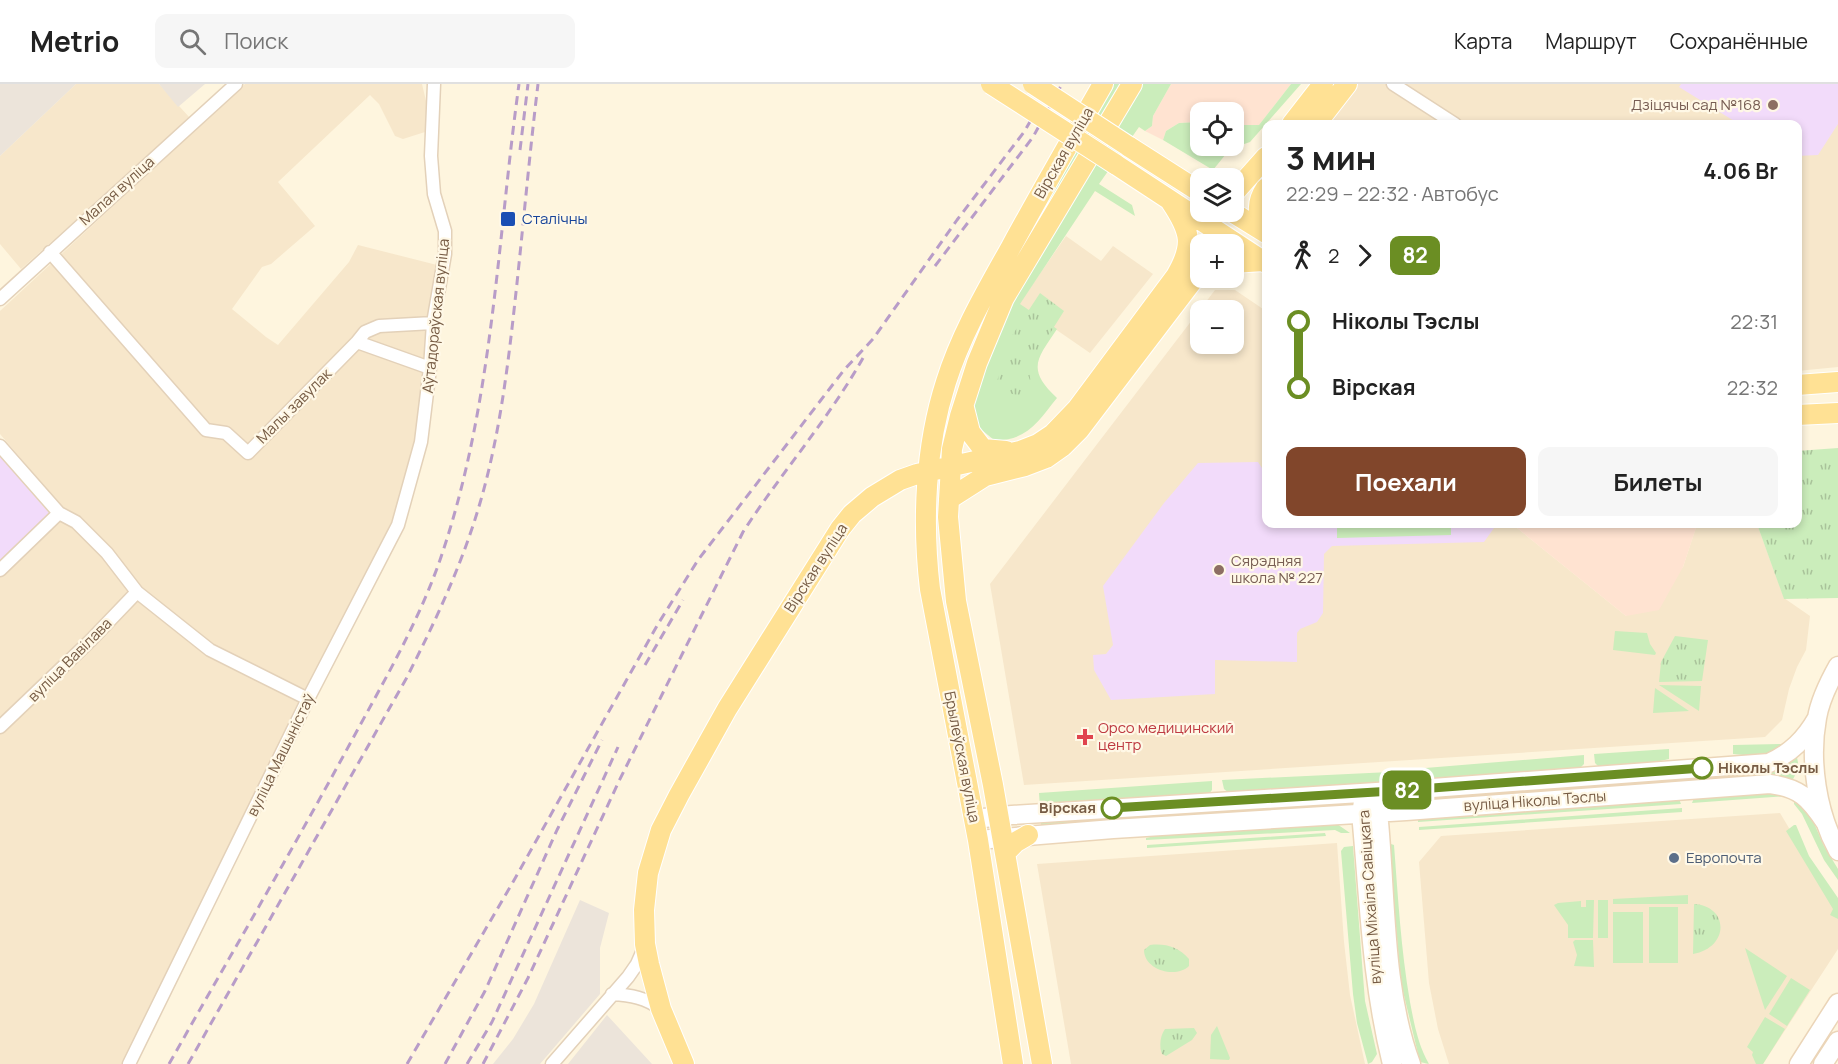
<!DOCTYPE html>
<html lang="ru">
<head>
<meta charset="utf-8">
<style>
	:root { --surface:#fff; --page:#f6f6f6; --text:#222; --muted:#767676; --line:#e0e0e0; --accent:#81462b }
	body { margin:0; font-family:Manrope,sans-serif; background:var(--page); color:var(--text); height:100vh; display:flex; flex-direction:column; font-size:22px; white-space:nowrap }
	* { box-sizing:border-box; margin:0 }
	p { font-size:20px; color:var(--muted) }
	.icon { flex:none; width:33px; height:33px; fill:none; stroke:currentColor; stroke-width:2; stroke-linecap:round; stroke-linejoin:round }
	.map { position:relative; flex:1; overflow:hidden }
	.panel { position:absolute; left:1262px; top:36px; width:540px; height:408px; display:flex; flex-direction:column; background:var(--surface); border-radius:12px; box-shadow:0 3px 9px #0003 }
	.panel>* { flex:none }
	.badge { padding:0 12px; border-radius:9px; font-size:21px; line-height:39px }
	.controls { position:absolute; left:1190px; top:18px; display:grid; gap:12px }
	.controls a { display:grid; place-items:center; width:54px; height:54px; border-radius:12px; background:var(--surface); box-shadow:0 3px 9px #0003; font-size:30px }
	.map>.badge { position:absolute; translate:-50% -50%; box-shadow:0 0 0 3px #fff }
	.legs { display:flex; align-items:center; gap:9px; height:66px; padding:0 24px; font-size:20px }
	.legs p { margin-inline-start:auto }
	.headline { display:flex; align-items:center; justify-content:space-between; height:102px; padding:0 24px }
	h1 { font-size:33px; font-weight:700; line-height:45px }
	.button { display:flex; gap:12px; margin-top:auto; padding:12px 24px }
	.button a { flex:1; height:69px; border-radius:12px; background:var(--accent); color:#fff; font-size:24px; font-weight:700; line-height:69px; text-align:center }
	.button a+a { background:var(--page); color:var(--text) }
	ul { padding:0 24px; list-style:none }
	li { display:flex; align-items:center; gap:21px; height:66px; font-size:22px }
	li i { display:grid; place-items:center; width:9px; height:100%; margin:0 8px; background:currentColor }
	li i::after { content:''; width:15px; height:15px; margin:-8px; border:4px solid; border-radius:50%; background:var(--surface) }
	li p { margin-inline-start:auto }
	li:first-child i { background:linear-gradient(#0000 50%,currentColor 0) }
	li:last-child i { background:linear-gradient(currentColor 50%,#0000 0) }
	header { display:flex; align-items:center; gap:36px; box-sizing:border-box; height:84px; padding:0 30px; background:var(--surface); border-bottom:2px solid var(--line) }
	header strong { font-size:28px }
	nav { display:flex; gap:33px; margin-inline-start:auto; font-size:21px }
	.search { width:420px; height:54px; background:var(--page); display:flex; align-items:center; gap:15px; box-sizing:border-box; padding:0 21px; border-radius:12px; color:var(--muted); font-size:22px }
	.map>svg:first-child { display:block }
	.residential { fill:#f7e7cb; fill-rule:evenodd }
	.commercial { fill:#ffe3d1 }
	.industrial { fill:#ece4da }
	.education { fill:#f2dbfa }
	.grass { fill:#cbedbb }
	.park { fill:url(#park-tufts) }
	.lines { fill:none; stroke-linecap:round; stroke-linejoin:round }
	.street-casing { stroke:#e3d1b9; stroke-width:15 }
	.secondary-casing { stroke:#ebd5b8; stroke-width:21 }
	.primary-casing { stroke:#fff; stroke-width:22 }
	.street { stroke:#fff; stroke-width:12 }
	.secondary { stroke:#fff; stroke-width:18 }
	.primary { stroke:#ffe194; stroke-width:20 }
	.rail { stroke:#b89cc8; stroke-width:3; stroke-dasharray:9 6; stroke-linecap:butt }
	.primary-bridge-casing { stroke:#fff; stroke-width:22; stroke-linecap:butt }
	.primary-bridge { stroke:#ffe194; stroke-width:20 }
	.line-1-casing { stroke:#fff; stroke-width:14 }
	.line-1 { stroke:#6b8e23; stroke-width:9 }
	.education-dot { fill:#8d6e63; stroke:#fff8e6; stroke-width:2 }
	.transit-dot { fill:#1a4fb4; stroke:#fff8e6; stroke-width:2 }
	.health-dot { fill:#e0444e; stroke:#fff8e6; stroke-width:2 }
	.stop-1-dot { fill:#fff; stroke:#6b8e23; stroke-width:3 }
	.service-dot { fill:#5c6f8a; stroke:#fff8e6; stroke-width:2 }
	.labels { text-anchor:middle; stroke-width:4.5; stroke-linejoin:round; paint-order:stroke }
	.education-label { font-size:15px; fill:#785e54; stroke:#fff8e6; text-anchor:end }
	.street-label { font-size:15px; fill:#765b44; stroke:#fff8e6 }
	.transit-label { font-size:15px; fill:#164399; stroke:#fff8e6; text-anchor:start }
	.health-label { font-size:15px; fill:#be3a42; stroke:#fff8e6; text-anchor:start }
	.stop-label { font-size:15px; font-weight:bold; fill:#765b44; stroke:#fff8e6; text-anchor:start }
	.service-label { font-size:15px; fill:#4e5e75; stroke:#fff8e6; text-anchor:start }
</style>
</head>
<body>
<header>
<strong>Metrio</strong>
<div class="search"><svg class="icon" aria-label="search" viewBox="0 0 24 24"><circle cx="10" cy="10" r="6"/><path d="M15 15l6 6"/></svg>Поиск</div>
<nav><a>Карта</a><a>Маршрут</a><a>Сохранённые</a></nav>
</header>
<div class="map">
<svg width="1838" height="980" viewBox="0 0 1838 980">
	<defs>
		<pattern id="park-tufts" width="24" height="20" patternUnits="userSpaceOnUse" patternTransform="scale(1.5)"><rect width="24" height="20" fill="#cbedbb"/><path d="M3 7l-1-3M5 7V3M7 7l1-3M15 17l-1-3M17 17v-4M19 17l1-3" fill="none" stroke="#a9c39a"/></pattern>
	</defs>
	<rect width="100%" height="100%" fill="#fef5de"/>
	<path class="residential" d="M76,0h83l31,34 -169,151 -21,-25v-88z
		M245,0h177l8,34 -2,13 -25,8 -8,-3 -16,-32 -9,-9 -92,87 37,44 -44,38 -9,3 -30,42 34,28 12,8 71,-83 9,-17 79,20 -9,47 -11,119 -25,90 -270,543h-122v-487l66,-66 -66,-77v-123z
		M1356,0h482v283l-41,4v-247h-473z
		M1066,152l35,25 12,-15 40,28 -63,79 -71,-49z
		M1215,206h20l31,21v213h246l114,92 57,-49 14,-43h60l27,74 26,18 -4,34 -9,17 -8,22 -7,31 -17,17 -741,48 -34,-201zM1200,226h33v34h-33z
		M1780,729l58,97v39l-75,115h-314l-11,-35 -9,-46 -10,-121 22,-26z
		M1337,759l7,99 6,53 15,69h-294l-34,-200z"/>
	<path class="commercial" d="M1171,0h120l-32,41h-25l-1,-13h-33v10l-21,1 -13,8 -3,9 -18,-9 7,-5 1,-10z
		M1512,440h185v1l-14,42 -24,43 -33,6z"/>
	<path class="industrial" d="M0,0h76l-76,72z
		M159,0h46l-27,23z
		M580,816l29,13 -9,35v46l-60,70h-47l20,-25 21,-35z
		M607,931l45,49h-84z"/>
	<path class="education" d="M1681,0h157v40l-20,31 -21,1v-32h-58l-60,-37z
		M0,372l50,58 -50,46z
		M1258,378l8,12v50h222l6,4 -10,14 -152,4 -8,8 -1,59 -6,9 -17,7 -3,4v29l-82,-2v34l-104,6 -17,-30 -1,-15 13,-1 7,-9 -10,-59 61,-83 34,-40z"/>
	<path class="grass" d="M1112,0h8l-102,173 -2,-1z
		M1139,0h32l-18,32 -1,10 -7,5 -6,-4 -40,57 33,21 3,11 -40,-25 -75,113 37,25c-20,30 -31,40 0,69 -19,23 -29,43 -63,42l-11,-9 -5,5 -8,-12 4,-27 38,-99 100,-160z
		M1291,0h10l-51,58 -20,7 -17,21 -50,-30 3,-9 13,-8 21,-1v24h33v-21h26z
		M1337,440h114v11l-114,3z
		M1615,547l32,2 3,11 6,9 -1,2 -42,-5z
		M1659,601l42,1 -2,25z
		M1655,604l34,23 -36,2z
		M1783,660l4,4 -22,9 -32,-3v-9z
		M1669,665v10l-31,7 -38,2 -5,-5 -1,-9z
		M1796,668l3,16 -7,13 -243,11z
		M1584,671v9l-5,5 -172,14v-8l6,-6z
		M1390,688l4,2v9l-165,10 -5,-4 -2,-9z
		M1212,697v9l-4,5 -168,12 -1,-14z
		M1779,706l8,6 -95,7 2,-5z
		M1353,714l3,8 -315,22v-8z
		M1794,714l16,16 14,32 14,23v11l-14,-20 -22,-46 -8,-10z
		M1679,715l2,5 -263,18v-7z
		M1682,724v4l-263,18v-3z
		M1337,740l13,9h-9l-6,-3 -189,10v-2l32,-7z
		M1794,741h2l13,31 29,42v21l-8,-4 3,-6 -47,-78z
		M1325,749l1,3 -179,12v-3z
		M1391,760l3,1c4,52 7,105 16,157 4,21 8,43 19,62l-9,-2 -19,-79 -12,-136z
		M1353,762l10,130 2,25 12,53 -5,8 -4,2 -11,-41 -4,-29 -12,-143 3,-4z
		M1688,811v9h-75v-5z
		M1586,816h8l-1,38h-25v-13l-14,-20 4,-2 23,-2v6h5z
		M1598,816h10v38h-10z
		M1649,823h29v56h-29z
		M1613,828h30v51h-30z
		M1575,856h18l1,27 -20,-1 3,-11 -4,-13z
		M1745,864l42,28 -22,34z
		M1791,894l19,12 -23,36 -18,-12z
		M1765,933l20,12 -22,35h-7l-4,-9 1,-3 -6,-5z
		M1217,942l13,32 -1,2 -19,-1 1,-24z"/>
	<path class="park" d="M1040,209l24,18 -32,51 -3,10 3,17c-13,11 -24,5 -36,-5l17,-50z
		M1838,364v150l-54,1 -27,-75h40v-73z
		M1675,552l33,4 -6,41 -43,1 2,-20z
		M1694,820c35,2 36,43 -1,50z
		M1150,861c15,-2 29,2 39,14v7c-13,13 -45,4 -45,-16z
		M1194,944l3,5 -5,7 -26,16 -4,-2c-3,-8 -2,-18 3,-25z"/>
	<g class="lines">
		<defs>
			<path id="street" d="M1393,0l62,40
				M50,168l156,178 20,3 22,20 109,-111 8,-10 14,-6 54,-3
				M0,215l236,-215
				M357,258l73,26
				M0,362l59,67 17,9 31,31 30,39 73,58 98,49
				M0,486l59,-57
				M0,643l91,-87 46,-48
				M612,910c19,1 34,4 49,15
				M129,980l179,-365 90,-174 23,-83 9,-74 3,-45 12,-69v-23l-11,-37 -3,-38 3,-72
				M552,980l76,-87 9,-13 7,-16"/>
			<path id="secondary" d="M1838,582c-9,16 -18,34 -21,52 -8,43 0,95 21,133
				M1363,718l-2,11c8,85 10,167 31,251
				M1377,718c10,85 4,181 34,262
				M974,735l38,-4 380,-24 377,-28c22,-10 36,-24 48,-45
				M978,756l135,-11 293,-18 364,-27c30,4 39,14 55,38
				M1799,980l39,-61
				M1823,980l15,-23"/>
			<path id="primary" d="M1292,40l31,-40
				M1316,40l31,-40
				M1128,62l72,46
				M1115,80l151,99
				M1266,104c-9,13 -10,27 0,40
				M1233,110l33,-37
				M1232,128l34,21
				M1233,179l30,-2
				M1797,301l41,-3
				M964,324l6,24 13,17 23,2
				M1797,331l41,-2
				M949,415l36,-23 40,-10 21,-8 17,-12 16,-16 121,-159
				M1005,769l11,-11 12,-7
				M684,980l-23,-55 -12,-45 -4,-20 -1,-34 4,-37 13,-43 18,-35 48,-86 113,-180 12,-15 20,-17 28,-17 17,-6 103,-23 18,-7 15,-10 24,-25 99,-133c18,-31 15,-44 -5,-74
				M1013,980l-35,-224 -48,-251c-8,-67 -5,-142 16,-207 15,-48 41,-92 65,-135 30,-55 61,-109 92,-163
				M1042,980l-49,-279 -37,-184 -8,-84 4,-68 8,-33 17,-53 27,-65 128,-214"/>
		</defs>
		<use href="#street" class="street-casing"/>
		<use href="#secondary" class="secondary-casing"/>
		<use href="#primary" class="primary-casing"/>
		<use href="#street" class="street"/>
		<use href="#secondary" class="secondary"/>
		<use href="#primary" class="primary"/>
		<path class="rail" d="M520,66l8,-66
			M935,182l98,-129 29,-53
			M645,581l38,-65
			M169,980c61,-108 124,-215 183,-324 32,-59 66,-117 88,-180 53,-154 57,-317 79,-476
			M188,980l218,-385c29,-57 56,-114 74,-176 21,-72 29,-146 37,-220 7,-66 13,-133 21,-199
			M407,980l106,-182 145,-258 40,-64 146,-190 29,-31 84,-119 67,-88 28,-48
			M445,980l40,-73 72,-161 45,-90
			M467,980l25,-42 126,-275
			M483,980l45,-86 91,-197 124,-249c38,-59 85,-112 120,-174"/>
		<defs>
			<path id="primary-bridge" d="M991,0l124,80
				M1033,0l95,62"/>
		</defs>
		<use href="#primary-bridge" class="primary-bridge-casing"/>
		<use href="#primary-bridge" class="primary-bridge"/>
	</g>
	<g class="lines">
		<defs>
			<path id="line-1" d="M1112,724l280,-17 310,-23"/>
		</defs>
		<use href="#line-1" class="line-1-casing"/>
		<use href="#line-1" class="line-1"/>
	</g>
	<g class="education-dot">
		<circle cx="1773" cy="21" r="6"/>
		<circle cx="1219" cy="486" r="6"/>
	</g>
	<rect class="transit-dot" x="500" y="127" width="16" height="16" rx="3"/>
	<path class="health-dot" d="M1082 644h6v6h6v6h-6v6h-6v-6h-6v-6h6z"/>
	<g class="stop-1-dot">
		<circle cx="1702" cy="684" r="10"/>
		<circle cx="1112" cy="724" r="10"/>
	</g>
	<circle class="service-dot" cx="1674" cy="774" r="6"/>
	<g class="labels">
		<g class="education-label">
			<text x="1761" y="26">Дзіцячы сад №168</text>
			<text x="1231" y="482" text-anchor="start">Сярэдняя<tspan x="1231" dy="17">школа № 227</tspan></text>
		</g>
		<g class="street-label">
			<text transform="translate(1064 69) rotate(-60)" y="5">Вірская вуліца</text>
			<text transform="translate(117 107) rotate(-42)" y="5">Малая вуліца</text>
			<text transform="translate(436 232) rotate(-84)" y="5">Аўтадораўская вуліца</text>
			<text transform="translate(294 322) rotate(-45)" y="5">Малы завулак</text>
			<text transform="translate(816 484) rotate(-57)" y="5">Вірская вуліца</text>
			<text transform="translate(70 576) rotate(-45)" y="5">вуліца Вавілава</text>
			<text transform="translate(281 671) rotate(-64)" y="5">вуліца Машыністаў</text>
			<text transform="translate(962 673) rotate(79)" y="5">Брылеўская вуліца</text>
			<text transform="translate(1535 717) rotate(-4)" y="5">вуліца Ніколы Тэслы</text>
			<text transform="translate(1370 813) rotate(-94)" y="5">вуліца Міхаіла Савіцкага</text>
		</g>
		<g class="transit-label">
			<text x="522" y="140">Сталічны</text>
		</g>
		<g class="health-label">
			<text x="1098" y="649">Орсо медицинский<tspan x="1098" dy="17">центр</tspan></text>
		</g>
		<g class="stop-label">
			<text x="1718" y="689">Ніколы Тэслы</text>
			<text x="1096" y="729" text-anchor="end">Вірская</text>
		</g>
		<g class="service-label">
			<text x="1686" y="779">Европочта</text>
		</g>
	</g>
</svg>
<div class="controls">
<a><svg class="icon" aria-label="locate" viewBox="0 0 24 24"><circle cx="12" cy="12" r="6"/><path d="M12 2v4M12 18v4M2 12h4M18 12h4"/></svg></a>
<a><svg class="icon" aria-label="layers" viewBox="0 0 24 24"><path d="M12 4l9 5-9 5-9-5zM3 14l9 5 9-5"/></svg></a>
<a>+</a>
<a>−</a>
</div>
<b class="badge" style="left:1407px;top:706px;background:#6b8e23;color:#fff">82</b>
<section class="panel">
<div class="headline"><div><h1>3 мин</h1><p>22:29 – 22:32 · Автобус</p></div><b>4.06 Br</b></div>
<div class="legs"><svg class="icon" aria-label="walk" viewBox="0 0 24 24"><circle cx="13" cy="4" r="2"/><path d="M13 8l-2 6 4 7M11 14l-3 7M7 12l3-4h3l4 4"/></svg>2<svg class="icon" aria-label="forward" viewBox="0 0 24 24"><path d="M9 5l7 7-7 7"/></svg><b class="badge" style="background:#6b8e23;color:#fff">82</b></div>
<ul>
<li><i style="color:#6b8e23"></i><b>Ніколы Тэслы</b><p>22:31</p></li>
<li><i style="color:#6b8e23"></i><b>Вірская</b><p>22:32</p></li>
</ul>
<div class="button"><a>Поехали</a><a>Билеты</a></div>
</section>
</div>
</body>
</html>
